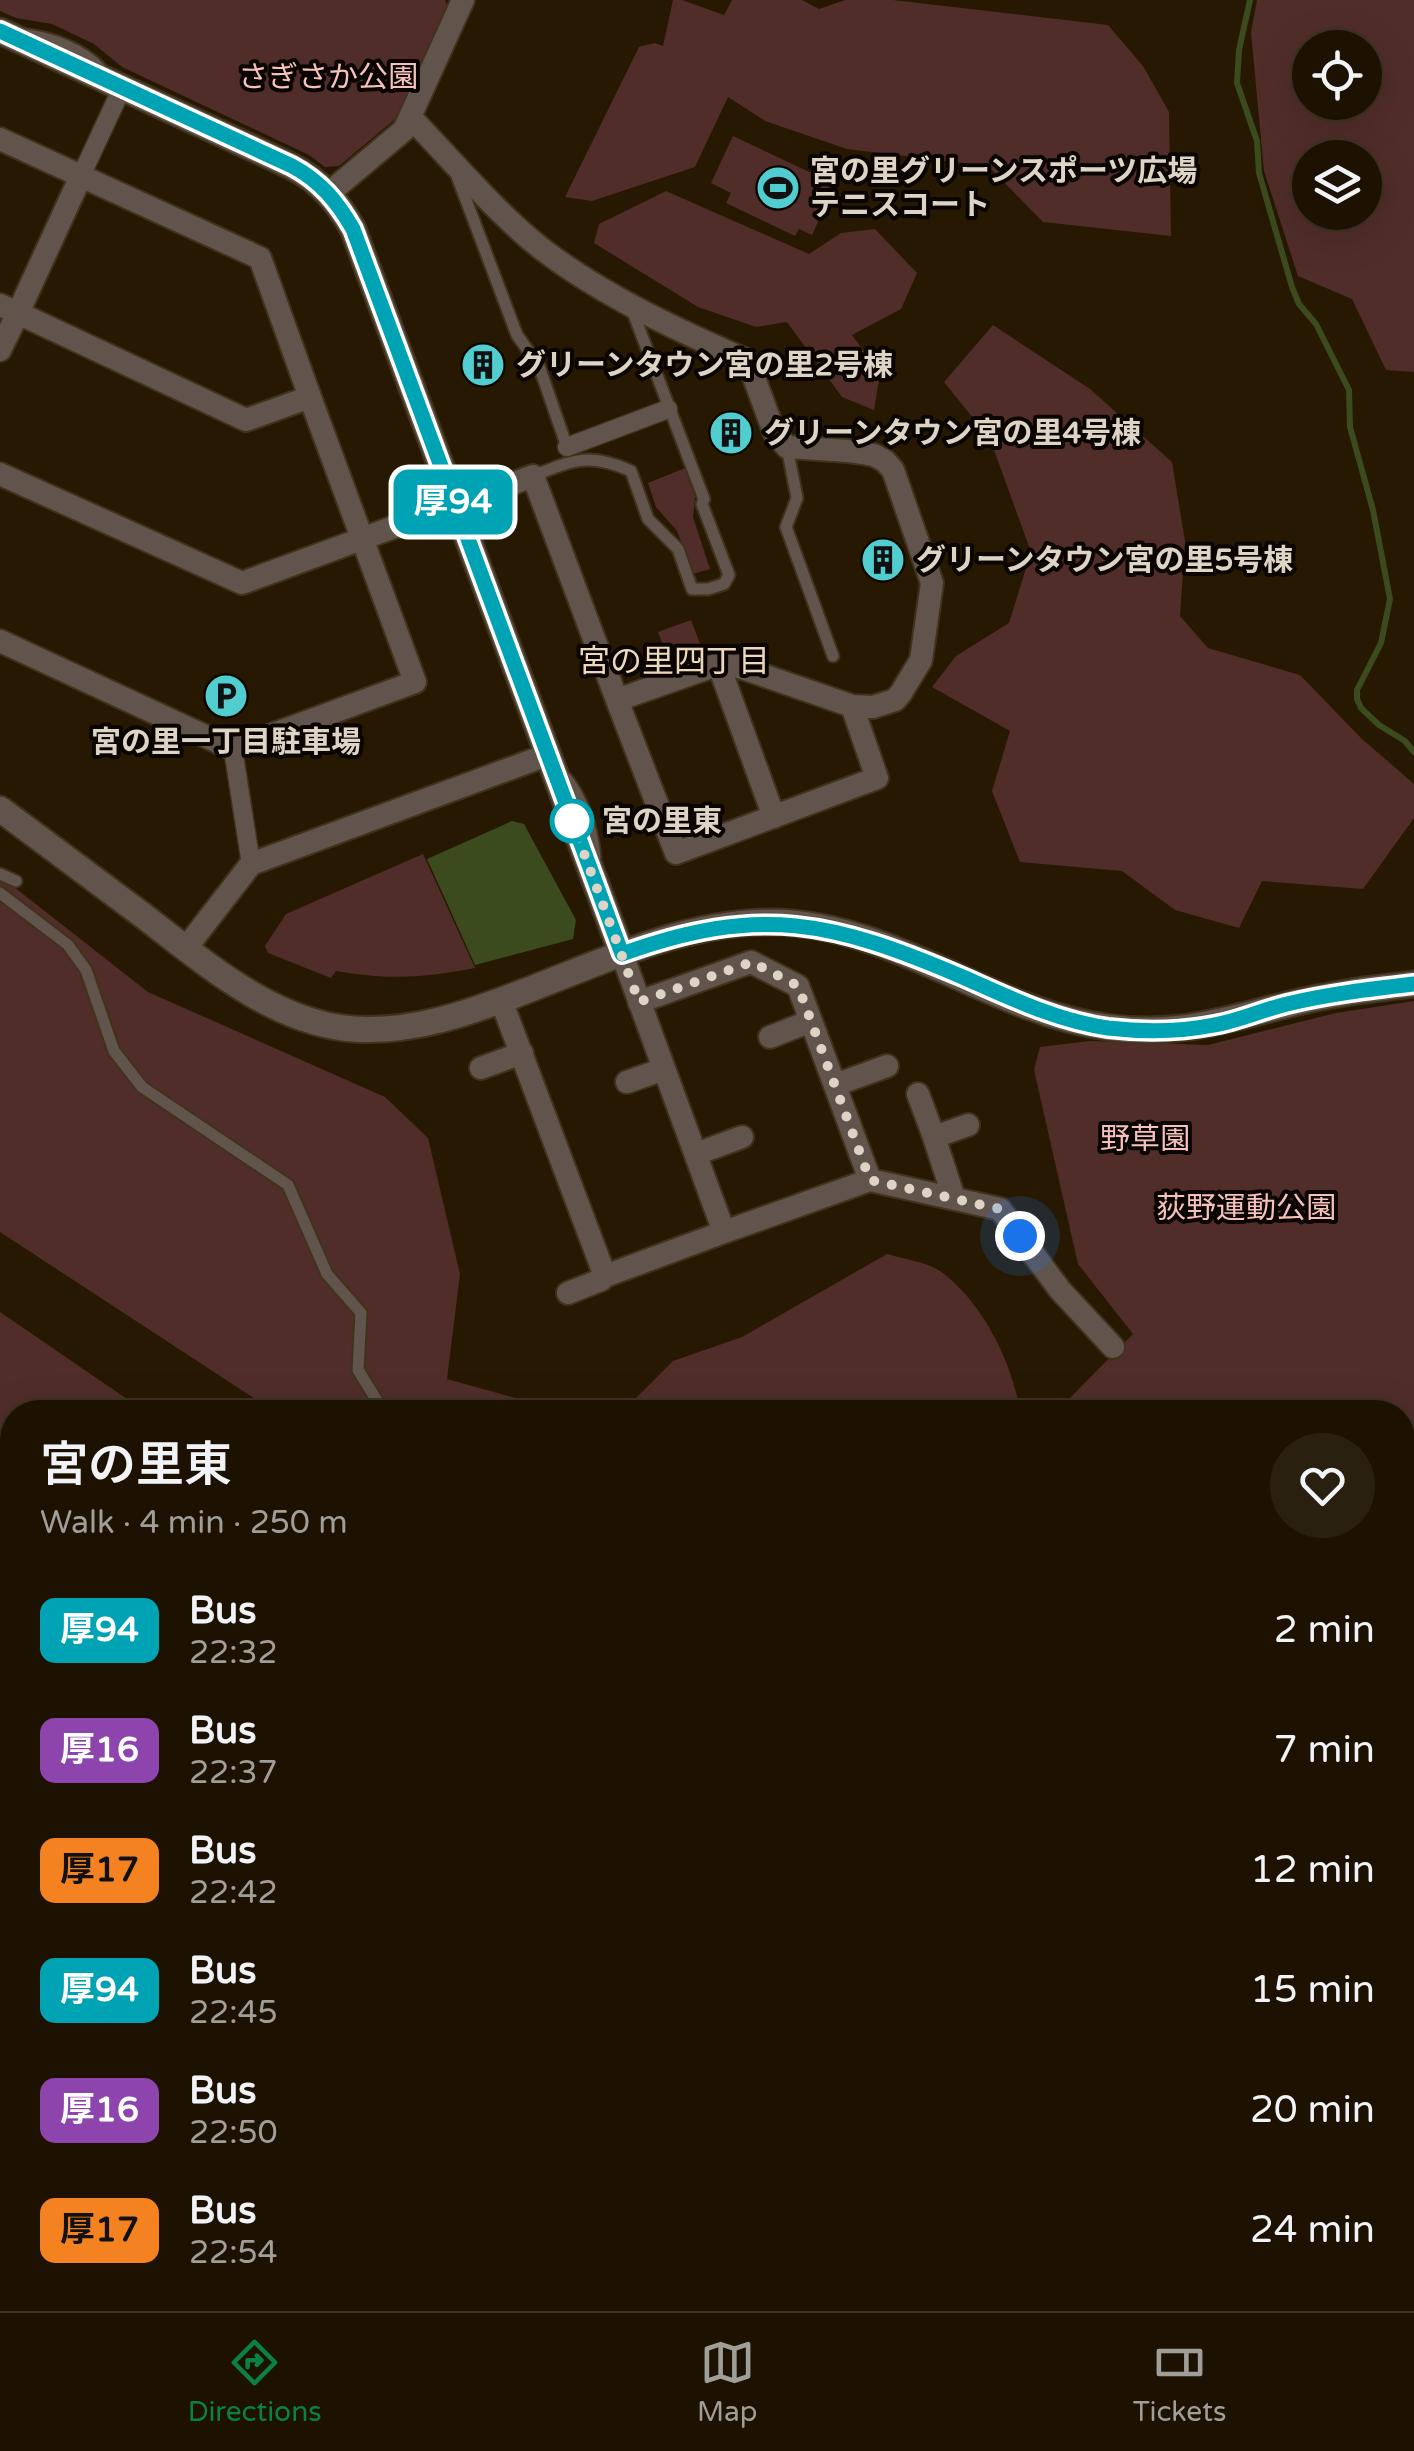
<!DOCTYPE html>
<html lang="en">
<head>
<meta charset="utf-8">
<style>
	:root { --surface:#1d1201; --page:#2a2010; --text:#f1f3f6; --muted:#a09e99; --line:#3b3223; --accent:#0b8043 }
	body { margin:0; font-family:"Varela Round","Noto Sans JP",sans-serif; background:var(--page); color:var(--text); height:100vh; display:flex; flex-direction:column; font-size:38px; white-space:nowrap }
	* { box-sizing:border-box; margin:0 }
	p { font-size:32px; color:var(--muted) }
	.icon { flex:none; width:55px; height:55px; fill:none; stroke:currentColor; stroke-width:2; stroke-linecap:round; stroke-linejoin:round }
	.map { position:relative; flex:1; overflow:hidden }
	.details { position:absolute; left:0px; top:1400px; width:1415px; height:912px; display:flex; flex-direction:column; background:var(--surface); border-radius:40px 40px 0 0; box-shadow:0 10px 40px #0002,0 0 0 2px var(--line) }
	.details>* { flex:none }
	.badge { padding:0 20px; border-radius:15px; font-size:35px; line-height:65px }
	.controls { position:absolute; left:1292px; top:30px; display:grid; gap:20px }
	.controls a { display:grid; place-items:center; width:90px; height:90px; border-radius:50%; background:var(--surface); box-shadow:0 10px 40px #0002,0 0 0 2px var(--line); font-size:50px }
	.you { position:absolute; width:50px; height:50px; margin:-25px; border:8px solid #fff; border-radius:50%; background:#1a73e8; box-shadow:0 0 0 15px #1a73e833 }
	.map>.badge { position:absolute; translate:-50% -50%; box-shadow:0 0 0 5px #fff }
	.round { display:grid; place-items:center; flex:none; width:105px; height:105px; border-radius:52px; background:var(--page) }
	.overview { display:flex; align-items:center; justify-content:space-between; height:170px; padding:0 40px }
	h1 { font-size:48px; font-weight:600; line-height:75px }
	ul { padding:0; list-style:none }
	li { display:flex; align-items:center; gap:30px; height:120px; padding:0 40px }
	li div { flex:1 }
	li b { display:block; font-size:38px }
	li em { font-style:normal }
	li .badge { min-width:110px; font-weight:700; text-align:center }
	.tab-bar { display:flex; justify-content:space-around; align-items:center; height:140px; border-top:2px solid var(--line); background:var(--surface); font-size:28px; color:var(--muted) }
	.tab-bar a { display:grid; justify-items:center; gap:5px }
	.tab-bar .active { color:var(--accent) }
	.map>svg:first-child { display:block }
	.green { fill:#502d28; fill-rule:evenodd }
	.water { fill:#3c4b1d }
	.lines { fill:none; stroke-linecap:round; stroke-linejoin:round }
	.stream { stroke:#3c4b1d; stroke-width:6 }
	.service-casing { stroke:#41321c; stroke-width:15 }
	.pedestrian-casing { stroke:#41321c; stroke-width:21 }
	.minor-casing { stroke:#41321c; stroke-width:26 }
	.tertiary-casing { stroke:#41321c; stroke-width:29 }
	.service { stroke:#61544d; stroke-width:11 }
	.pedestrian { stroke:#61544d; stroke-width:18 }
	.minor { stroke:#61544d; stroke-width:22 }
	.tertiary { stroke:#61544d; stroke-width:25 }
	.line-casing { stroke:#fff; stroke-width:22 }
	.line { stroke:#00a3b4; stroke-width:15 }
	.walk { stroke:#ded4c5; stroke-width:10; stroke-dasharray:0 18 }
	.stop-dot { fill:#fff; stroke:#00a3b4; stroke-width:5 }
	.labels { text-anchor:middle; stroke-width:8; stroke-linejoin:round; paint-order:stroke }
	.park-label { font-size:30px; fill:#f5c1ba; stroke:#0a0501 }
	.poi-label { font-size:30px; font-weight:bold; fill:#ded4c5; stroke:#0a0501; text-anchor:start }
	.stop-label { font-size:30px; font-weight:bold; fill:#ded4c5; stroke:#0a0501; text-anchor:start }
	.neighbourhood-label { font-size:32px; fill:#edd8bb; stroke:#0a0501 }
</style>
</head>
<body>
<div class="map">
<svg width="1414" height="2311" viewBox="0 0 1414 2311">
	<rect width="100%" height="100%" fill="#271801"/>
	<path class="green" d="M0,0h445l2,6 -47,109 -61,51 -14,1 -16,-12 -187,-88 -28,-23 -42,-20 -36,-6 -16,-7z
		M673,0h9l42,15 8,-15h70l17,9 26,-9h48l215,25 35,41 26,46 2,124 -128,-14 -55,-56 -141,-17 -82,-28 -37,-24 -33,70 -103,34 -27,-4 74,-150 16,-4 8,3z
		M1257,0h157v372l-28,-2 -34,-71 -54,-23 -34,-105 -13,-139zM1310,48h55v54h-55zM1310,158h55v54h-55z
		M733,136l102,48 -23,51 -13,-6 -4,7 -69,-33 5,-10 -20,-10z
		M666,191l143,63 32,-21 34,-4 42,44 -16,36 -49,26 28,39 -6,36 -32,-13 -55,-75 -31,5 -58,-20 -104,-64 5,-19z
		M993,325l97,64 82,73 13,79 -5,75 28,32 92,27 61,63 53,46v34l-51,71 -101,-8 -23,47 -64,-18 -53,-39 -102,-9 -28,-71 18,-60 -78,-44 24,-31 53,-33 22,-71 -41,-113 -46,-57z
		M685,468l10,29 -2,20 17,52 -17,5 -16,-43 -21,-24 -8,-24z
		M691,620l14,37 -33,12 -14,-37z
		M423,854l52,114c-52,10 -87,12 -139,3l-5,7 -63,-25 -3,-7 21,-32z
		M0,876l148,116 237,105 43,41 32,136 -13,105 119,33h-291l-275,-180z
		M1414,1001v1126h-10l-2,-715h-346l77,-78 -55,-70 -44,-194 6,-23 50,-6 118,4 128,-32z
		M887,1254c16,5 40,8 53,17 42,30 73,92 80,141h-398l51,-51 69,-24z
		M0,1312l146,100h-134v888h1390l1,-160 11,3v168h-1414z"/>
	<path class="water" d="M512,821l12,3 52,96 -3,19 -98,26 -48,-106z
		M0,1749l12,7v84l-12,10z"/>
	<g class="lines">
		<path class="stream" d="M1250,0l-11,50 -2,33 20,58 2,32 33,114 7,17 17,20 33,66 1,37 23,83 17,89 -9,44 -24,47v9l4,9 18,17 26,16 9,11
			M1265,1412h1"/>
		<defs>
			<path id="service" d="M27,35c25,3 55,14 73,33
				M457,176l60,159 22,31 29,84
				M787,447l10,51 -11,29 47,129
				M533,476c40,-16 57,-24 98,-5l17,48 30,30 14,40h16l16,-5 5,-9 -27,-71 2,-5 -73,-192
				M566,778c18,23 26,51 29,79
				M0,874l16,7
				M0,893l68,52 18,25 28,81 28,36 146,98 39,89 34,39 -3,57 26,42"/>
			<path id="pedestrian" d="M81,176l41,-88
				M567,447l101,-38
				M233,749l18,115"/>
			<path id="minor" d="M0,139l260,119 50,139 -64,23 -228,-107 -18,37
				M329,193l75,-63 59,-130
				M0,305l18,8 63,-137
				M0,474l242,109 291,-107 84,224 108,-38 127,44 21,1 22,-7 6,-7 20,-33 11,-77 -39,-113 -8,-9 -11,-6 -26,-4 -61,-4 -13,-15 -25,-68 -5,-5c-69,-30 -142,-64 -202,-110 -45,-35 -90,-89 -131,-131
				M0,641l233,108 182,-67 -105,-285
				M718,663l56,154
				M617,700l59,153 201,-75 -25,-72
				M186,948l65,-84 296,-109
				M622,954l102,278 146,-52 130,29 60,81 53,57
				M501,1000l104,276 119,-44
				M639,1002l112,-40 47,24 72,194
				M770,1037l41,-16
				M481,1068l41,-15
				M627,1082l37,-13
				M835,1085l52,-19
				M918,1094l16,43
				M696,1154l46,-17
				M954,1198l-20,-61 34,-12
				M568,1293l33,-13 4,-4"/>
			<path id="tertiary" d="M0,31l291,135c29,15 46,35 62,63l269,725
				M0,809c47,35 94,70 141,105 62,47 131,109 212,115 60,4 116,-16 170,-37 81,-31 161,-70 249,-70 120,1 218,89 334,105 68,10 115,-6 180,-22 42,-11 85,-16 128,-21"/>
		</defs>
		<use href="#service" class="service-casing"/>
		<use href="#pedestrian" class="pedestrian-casing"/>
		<use href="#minor" class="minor-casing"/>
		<use href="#tertiary" class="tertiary-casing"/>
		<use href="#service" class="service"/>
		<use href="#pedestrian" class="pedestrian"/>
		<use href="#minor" class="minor"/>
		<use href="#tertiary" class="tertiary"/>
	</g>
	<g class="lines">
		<defs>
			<path id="line" d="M0,31l292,135c28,15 45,35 61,63l269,725c139,-50 210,-33 343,24 45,20 93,43 143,50 35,4 71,4 106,-3 24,-4 48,-15 73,-21 41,-10 84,-15 127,-20"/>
		</defs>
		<use href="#line" class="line-casing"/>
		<use href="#line" class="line"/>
		<path class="walk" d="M572,821l67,181 113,-40 46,24 72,194 130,29 20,27"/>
	</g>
	<defs>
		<symbol id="stadium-disc" viewBox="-11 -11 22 22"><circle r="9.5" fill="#52cdcf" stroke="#0a0501"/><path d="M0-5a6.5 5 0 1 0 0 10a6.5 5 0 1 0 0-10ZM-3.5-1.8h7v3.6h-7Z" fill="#111"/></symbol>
		<symbol id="building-disc" viewBox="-11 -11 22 22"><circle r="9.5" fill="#52cdcf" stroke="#0a0501"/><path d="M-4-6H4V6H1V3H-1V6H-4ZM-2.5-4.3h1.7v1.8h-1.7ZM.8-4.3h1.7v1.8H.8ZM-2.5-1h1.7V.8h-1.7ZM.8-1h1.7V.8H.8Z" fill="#111"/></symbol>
		<symbol id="parking-disc" viewBox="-11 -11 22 22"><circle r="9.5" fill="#52cdcf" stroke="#0a0501"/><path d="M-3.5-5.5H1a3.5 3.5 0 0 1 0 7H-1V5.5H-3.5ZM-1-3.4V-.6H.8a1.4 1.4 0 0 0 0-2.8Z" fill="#111"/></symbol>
	</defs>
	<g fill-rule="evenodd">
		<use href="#stadium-disc" x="753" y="163" width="50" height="50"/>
		<use href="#building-disc" x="458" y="340" width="50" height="50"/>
		<use href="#building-disc" x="706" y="408" width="50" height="50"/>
		<use href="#building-disc" x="858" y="535" width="50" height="50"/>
		<use href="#parking-disc" x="201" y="671" width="50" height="50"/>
	</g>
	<circle class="stop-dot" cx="572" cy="821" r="20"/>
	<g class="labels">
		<g class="park-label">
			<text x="328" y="87">さぎさか公園</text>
			<text x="1145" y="1149">野草園</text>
			<text x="1246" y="1218">荻野運動公園</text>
		</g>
		<g class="poi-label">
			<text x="810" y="181">宮の里グリーンスポーツ広場<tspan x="810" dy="34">テニスコート</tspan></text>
			<text x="516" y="375">グリーンタウン宮の里2号棟</text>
			<text x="764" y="443">グリーンタウン宮の里4号棟</text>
			<text x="916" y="570">グリーンタウン宮の里5号棟</text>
			<text x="226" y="752" text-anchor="middle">宮の里一丁目駐車場</text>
		</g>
		<g class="stop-label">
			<text x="602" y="831">宮の里東</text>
		</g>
		<g class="neighbourhood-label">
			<text x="674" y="672">宮の里四丁目</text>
		</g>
	</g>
</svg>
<div class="controls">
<a><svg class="icon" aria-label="locate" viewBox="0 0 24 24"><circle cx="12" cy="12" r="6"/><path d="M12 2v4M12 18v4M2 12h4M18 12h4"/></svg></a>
<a><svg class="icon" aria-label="layers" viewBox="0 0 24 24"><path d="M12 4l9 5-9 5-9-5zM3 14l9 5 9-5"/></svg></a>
</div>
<div class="you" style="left:1020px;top:1236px"></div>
<b class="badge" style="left:453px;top:502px;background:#00a3b4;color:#fff">厚94</b>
<section class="details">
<div class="overview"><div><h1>宮の里東</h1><p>Walk · 4 min · 250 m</p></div><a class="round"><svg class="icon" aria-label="heart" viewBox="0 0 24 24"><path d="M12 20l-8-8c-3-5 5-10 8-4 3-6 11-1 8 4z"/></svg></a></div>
<ul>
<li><span class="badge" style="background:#00a3b4;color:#fff">厚94</span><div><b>Bus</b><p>22:32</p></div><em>2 min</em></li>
<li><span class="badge" style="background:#8e44ad;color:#fff">厚16</span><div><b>Bus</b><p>22:37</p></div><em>7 min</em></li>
<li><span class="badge" style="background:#f58220;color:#111">厚17</span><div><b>Bus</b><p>22:42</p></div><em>12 min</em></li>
<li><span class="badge" style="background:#00a3b4;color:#fff">厚94</span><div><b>Bus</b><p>22:45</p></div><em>15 min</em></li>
<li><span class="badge" style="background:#8e44ad;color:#fff">厚16</span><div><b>Bus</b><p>22:50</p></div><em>20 min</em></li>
<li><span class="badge" style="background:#f58220;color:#111">厚17</span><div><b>Bus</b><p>22:54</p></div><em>24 min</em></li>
</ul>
</section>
</div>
<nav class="tab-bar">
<a class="active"><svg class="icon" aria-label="directions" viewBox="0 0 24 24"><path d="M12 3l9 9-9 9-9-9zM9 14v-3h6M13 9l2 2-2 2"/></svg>Directions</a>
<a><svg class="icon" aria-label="map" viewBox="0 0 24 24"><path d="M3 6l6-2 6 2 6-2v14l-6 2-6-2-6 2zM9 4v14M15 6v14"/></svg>Map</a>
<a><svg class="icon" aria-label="tickets" viewBox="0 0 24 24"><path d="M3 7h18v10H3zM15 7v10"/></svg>Tickets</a>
</nav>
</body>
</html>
